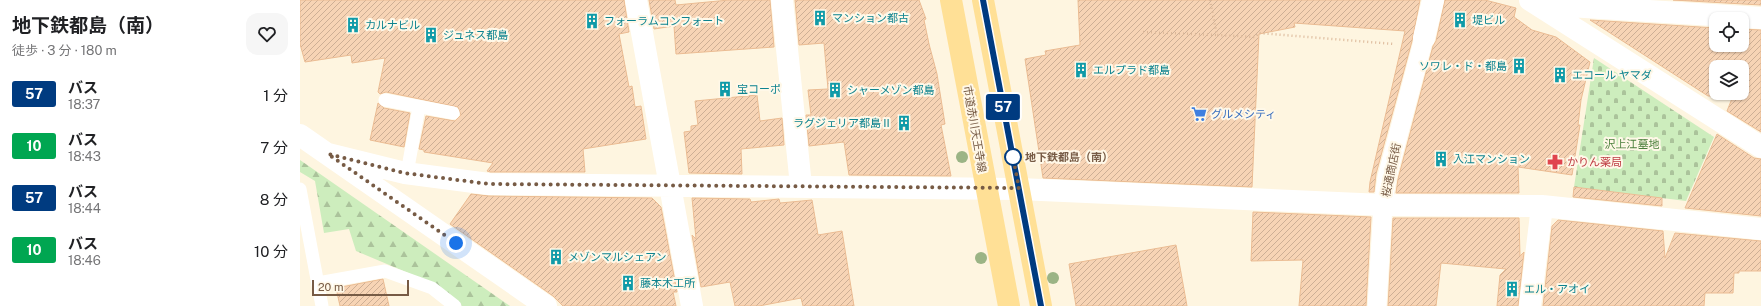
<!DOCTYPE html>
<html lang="ja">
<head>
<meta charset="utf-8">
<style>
	:root { --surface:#fff; --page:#f6f6f6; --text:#202124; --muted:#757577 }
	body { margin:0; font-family:"Public Sans","Noto Sans JP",sans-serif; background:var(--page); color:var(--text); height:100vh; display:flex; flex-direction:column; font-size:15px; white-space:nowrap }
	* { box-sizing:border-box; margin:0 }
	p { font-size:13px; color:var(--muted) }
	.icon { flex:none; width:22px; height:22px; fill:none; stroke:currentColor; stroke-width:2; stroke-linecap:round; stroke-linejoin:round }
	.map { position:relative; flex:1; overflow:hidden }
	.details { display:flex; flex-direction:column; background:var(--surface); width:300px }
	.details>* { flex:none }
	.badge { padding:0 8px; border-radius:3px; font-size:14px; line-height:26px }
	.buttons { position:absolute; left:1409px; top:12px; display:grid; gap:8px }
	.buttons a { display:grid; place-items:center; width:40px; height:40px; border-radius:8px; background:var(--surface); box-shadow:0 1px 3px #0004; font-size:20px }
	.scale { position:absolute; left:12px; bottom:10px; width:97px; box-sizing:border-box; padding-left:4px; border:2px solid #775b45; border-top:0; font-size:11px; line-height:14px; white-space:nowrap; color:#775b45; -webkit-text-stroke:3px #fff8e8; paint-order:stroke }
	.you { position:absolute; width:20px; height:20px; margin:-10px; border:3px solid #fff; border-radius:50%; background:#1a73e8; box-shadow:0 0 0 6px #1a73e833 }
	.map>.badge { position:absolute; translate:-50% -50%; box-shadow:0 0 0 2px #fff }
	.round { display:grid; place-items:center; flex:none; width:42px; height:42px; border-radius:12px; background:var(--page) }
	.summary { display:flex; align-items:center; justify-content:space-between; height:68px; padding:0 12px }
	h1 { font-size:19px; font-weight:700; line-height:30px }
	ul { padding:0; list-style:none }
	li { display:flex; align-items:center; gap:12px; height:52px; padding:0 12px }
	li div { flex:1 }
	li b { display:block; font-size:15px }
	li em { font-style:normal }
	li .badge { min-width:44px; font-weight:700; text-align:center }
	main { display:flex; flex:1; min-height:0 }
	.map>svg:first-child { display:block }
	.forest { fill:url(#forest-firs) }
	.cemetery { fill:url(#cemetery-stones) }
	.building { fill:url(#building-hatch); stroke:#ebbc93; fill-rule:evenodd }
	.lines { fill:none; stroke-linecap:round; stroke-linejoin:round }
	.path { stroke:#dbb798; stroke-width:2.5; stroke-dasharray:1 3; stroke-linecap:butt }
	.service { stroke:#fff; stroke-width:13 }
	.pedestrian { stroke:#fff; stroke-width:19 }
	.minor { stroke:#fff; stroke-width:22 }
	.primary { stroke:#ffe096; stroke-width:22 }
	.tree { fill:#9bb485 }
	.line-casing { stroke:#fff; stroke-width:9 }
	.line { stroke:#003b80; stroke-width:6 }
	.walk { stroke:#775b45; stroke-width:4; stroke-dasharray:0 7.2 }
	.stop-dot { fill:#fff; stroke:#003b80; stroke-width:2 }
	.labels { text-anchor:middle; stroke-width:4; stroke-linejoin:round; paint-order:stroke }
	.culture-label { font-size:11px; fill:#0d838f; stroke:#fff8e8; text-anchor:start }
	.shop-label { font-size:11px; fill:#366cbe; stroke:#fff8e8; text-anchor:start }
	.street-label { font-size:11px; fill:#775b45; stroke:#fff8e8 }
	.park-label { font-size:11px; fill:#4a7f3b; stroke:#fff8e8 }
	.stop-label { font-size:11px; font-weight:bold; fill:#775b45; stroke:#fff8e8; text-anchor:start }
	.health-label { font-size:11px; fill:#be3a42; stroke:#fff8e8; text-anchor:start }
</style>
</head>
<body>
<main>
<section class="details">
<div class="summary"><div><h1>地下鉄都島（南）</h1><p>徒歩 · 3 分 · 180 m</p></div><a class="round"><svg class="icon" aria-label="heart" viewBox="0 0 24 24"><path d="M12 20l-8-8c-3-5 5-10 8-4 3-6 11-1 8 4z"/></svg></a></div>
<ul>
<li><span class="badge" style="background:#003b80;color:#fff">57</span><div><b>バス</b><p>18:37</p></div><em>1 分</em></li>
<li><span class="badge" style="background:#00a651;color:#fff">10</span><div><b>バス</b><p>18:43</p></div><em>7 分</em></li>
<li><span class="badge" style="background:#003b80;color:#fff">57</span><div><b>バス</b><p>18:44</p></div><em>8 分</em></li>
<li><span class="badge" style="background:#00a651;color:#fff">10</span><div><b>バス</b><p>18:46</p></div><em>10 分</em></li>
</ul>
</section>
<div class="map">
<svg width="1461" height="306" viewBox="0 0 1461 306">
	<defs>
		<pattern id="forest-firs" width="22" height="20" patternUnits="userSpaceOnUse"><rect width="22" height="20" fill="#cdedbd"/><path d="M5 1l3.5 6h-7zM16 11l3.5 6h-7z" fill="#abc39b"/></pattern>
		<pattern id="cemetery-stones" width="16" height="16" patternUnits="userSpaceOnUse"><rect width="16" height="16" fill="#cdedbd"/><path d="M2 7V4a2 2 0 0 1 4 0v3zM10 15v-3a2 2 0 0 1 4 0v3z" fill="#abc39b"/></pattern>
		<pattern id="building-hatch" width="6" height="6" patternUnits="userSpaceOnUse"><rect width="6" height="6" fill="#f7d4b5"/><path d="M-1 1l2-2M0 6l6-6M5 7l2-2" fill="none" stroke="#cdaf95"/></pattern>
	</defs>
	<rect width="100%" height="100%" fill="#fef5e0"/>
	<path class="forest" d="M0,160l210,146h-48l-30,-23 -76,-32 -7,-22 -25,4 -9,-52 -15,-9z"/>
	<path class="cemetery" d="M1294,58l120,79 -28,64 -112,-14z"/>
	<path class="building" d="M0,0h324l5,32 -10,2 10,53 3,-1 3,21 6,-1 5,33 -63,10 2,23h-95l-3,-1 6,-8 -69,-11v-2l-5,-1 7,-33 29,5 6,-6 -3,-8 -72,-15 -6,2 -2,-2 7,-34 -33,5 -1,-8 -46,7 -5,-18z
		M349,0h26l1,5 53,-5h41l4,47 -98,7 -2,-28 -20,3z
		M495,0h124l7,19 -2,1 5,24 8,30 8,50 -4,1 10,51 -102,-1 -5,-33 -35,4 -3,-31h5l-3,-25 20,-1 -4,-46 -25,2z
		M778,0h342l-8,41 -36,133 -2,18h-5l1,-10 35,-151 -111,-8 1,4 -36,7 -7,153 -209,-9 -18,-119 21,-4 -1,-4 35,-6z
		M1145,0h40l31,8 -2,9 18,13 24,7 34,25 -9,38 -3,25h2l-8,50 -54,-8 1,26h-123l2,-14 35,-133 3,-5z
		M1373,0h88v5z
		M1290,20l126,8v17h26v-16l19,1v102l-34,-21 6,-15h-25zM1416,67h26v26h-26z
		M457,95l3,26 22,-3 2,27 -43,4 1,25 -53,-1 -5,-41 7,-1v-5l7,-1 -3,-24z
		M78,103l6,5 26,5 -6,34 -34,-7z
		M1417,134l37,24 7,1v57l-76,-8z
		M1274,187l88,11v8l-89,-9z
		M171,194l18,2 163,2 9,9 16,85h-4l3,14h-113l-10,-10 -103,-72z
		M392,198l58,1 1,3 28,-3 1,4 32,-3 6,35 24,-4 12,75h-51l-2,-8 -42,8h-24l-5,-24 -29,5 -9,-52 4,4z
		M953,212l118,5 -5,89h-67l4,-46 -52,1z
		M1093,218h126l1,38 4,-4 -6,54h-21l3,-31 6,-6 -65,-6 -5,43h-48z
		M1258,220l105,11 2,27 10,-25 86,8v30h-22v2h-5l-1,20h-28l-1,13h-161l9,-80z
		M876,245l11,61h-111l-7,-42z
		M83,279l6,27h-49l-4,-18z"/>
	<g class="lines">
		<path class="path" d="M910,0l7,35 38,2 4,-4 135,11
			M843,32l74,3"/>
		<path class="service" d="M85,100l68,13
			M107,173l12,-66
			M0,189l22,117
			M18,283l67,-12 47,17 23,18"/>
		<path class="pedestrian" d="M1077,306l6,-101 4,-28 37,-139"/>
		<path class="minor" d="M336,0l56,306
			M482,0l19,186
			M1230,0l231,147
			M1237,4l224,14
			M1124,38l9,-38
			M0,135l246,171
			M28,154l77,19 84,11 530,5 364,16 159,1 219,23
			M1230,306l12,-100"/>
		<path class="primary" d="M651,0l58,306
			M683,0l58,306"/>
	</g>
	<g class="tree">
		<circle cx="662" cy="157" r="6"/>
		<circle cx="681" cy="258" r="6"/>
		<circle cx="753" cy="278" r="6"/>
	</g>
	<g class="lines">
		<defs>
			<path id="line" d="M683,0l58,306"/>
		</defs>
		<use href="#line" class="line-casing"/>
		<use href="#line" class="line"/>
		<path class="walk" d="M156,243l-128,-89 76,19 85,11 530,4 -6,-31"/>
	</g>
	<defs>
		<symbol id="building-bare" viewBox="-9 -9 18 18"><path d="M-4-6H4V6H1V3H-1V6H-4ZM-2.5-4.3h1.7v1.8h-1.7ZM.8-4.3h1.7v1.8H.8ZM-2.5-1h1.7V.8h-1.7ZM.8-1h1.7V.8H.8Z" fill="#0f9aa8" stroke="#fff8e8" stroke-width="2.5" paint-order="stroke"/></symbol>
		<symbol id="supermarket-bare" viewBox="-9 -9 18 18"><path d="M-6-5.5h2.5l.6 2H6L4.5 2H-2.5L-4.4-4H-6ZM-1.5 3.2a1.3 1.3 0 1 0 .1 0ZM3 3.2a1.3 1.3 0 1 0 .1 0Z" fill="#3f7fe0" stroke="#fff8e8" stroke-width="2.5" paint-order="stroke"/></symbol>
		<symbol id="pharmacy-bare" viewBox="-9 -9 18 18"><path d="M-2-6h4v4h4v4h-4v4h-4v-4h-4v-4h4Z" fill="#e0444e" stroke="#fff8e8" stroke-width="2.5" paint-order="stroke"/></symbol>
	</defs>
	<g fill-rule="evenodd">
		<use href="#building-bare" x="509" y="7" width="22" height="22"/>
		<use href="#building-bare" x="1149" y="9" width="22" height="22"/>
		<use href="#building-bare" x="281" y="10" width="22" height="22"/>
		<use href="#building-bare" x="42" y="14" width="22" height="22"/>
		<use href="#building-bare" x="120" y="24" width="22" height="22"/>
		<use href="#building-bare" x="1208" y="55" width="22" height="22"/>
		<use href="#building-bare" x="770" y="59" width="22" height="22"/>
		<use href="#building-bare" x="1249" y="64" width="22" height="22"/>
		<use href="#building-bare" x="414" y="78" width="22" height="22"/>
		<use href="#building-bare" x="524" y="79" width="22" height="22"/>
		<use href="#supermarket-bare" x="888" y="103" width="22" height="22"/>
		<use href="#building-bare" x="593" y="112" width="22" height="22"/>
		<use href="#building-bare" x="1130" y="148" width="22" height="22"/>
		<use href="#pharmacy-bare" x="1244" y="151" width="22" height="22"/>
		<use href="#building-bare" x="245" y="246" width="22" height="22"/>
		<use href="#building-bare" x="317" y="272" width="22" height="22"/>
		<use href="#building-bare" x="1201" y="278" width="22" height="22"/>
	</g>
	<circle class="stop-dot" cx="713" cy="157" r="8"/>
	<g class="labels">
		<g class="culture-label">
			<text x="532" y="22">マンション都古</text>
			<text x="1172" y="24">堤ビル</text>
			<text x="304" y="25">フォーラムコンフォート</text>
			<text x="65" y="29">カルナビル</text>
			<text x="143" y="39">ジュネス都島</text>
			<text x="1207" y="70" text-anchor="end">ソワレ・ド・都島</text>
			<text x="793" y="74">エルプラド都島</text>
			<text x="1272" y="79">エコール ヤマダ</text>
			<text x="437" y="93">宝コーポ</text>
			<text x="547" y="94">シャーメゾン都島</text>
			<text x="592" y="127" text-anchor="end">ラグジェリア都島Ⅱ</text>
			<text x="1153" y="163">入江マンション</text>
			<text x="268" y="261">メゾンマルシェアン</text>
			<text x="340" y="287">藤本木工所</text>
			<text x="1224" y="293">エル・アオイ</text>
		</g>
		<g class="shop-label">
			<text x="911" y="118">グルメシティ</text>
		</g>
		<g class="street-label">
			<text transform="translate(675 129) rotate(80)" y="4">市道赤川天王寺線</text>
			<text transform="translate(1091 170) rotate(-78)" y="4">桜通商店街</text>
		</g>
		<g class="park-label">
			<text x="1332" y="148">沢上江墓地</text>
		</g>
		<g class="stop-label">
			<text x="725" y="161">地下鉄都島（南）</text>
		</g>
		<g class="health-label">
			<text x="1267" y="166">かりん薬局</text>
		</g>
	</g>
</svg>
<div class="buttons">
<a><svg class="icon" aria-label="locate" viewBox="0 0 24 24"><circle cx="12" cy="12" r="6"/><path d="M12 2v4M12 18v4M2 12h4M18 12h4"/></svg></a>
<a><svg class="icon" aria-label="layers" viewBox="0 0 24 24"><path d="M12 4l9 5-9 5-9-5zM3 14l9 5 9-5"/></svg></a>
</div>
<div class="scale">20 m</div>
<div class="you" style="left:156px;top:243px"></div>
<b class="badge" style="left:703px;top:107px;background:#003b80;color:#fff">57</b>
</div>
</main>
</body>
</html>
